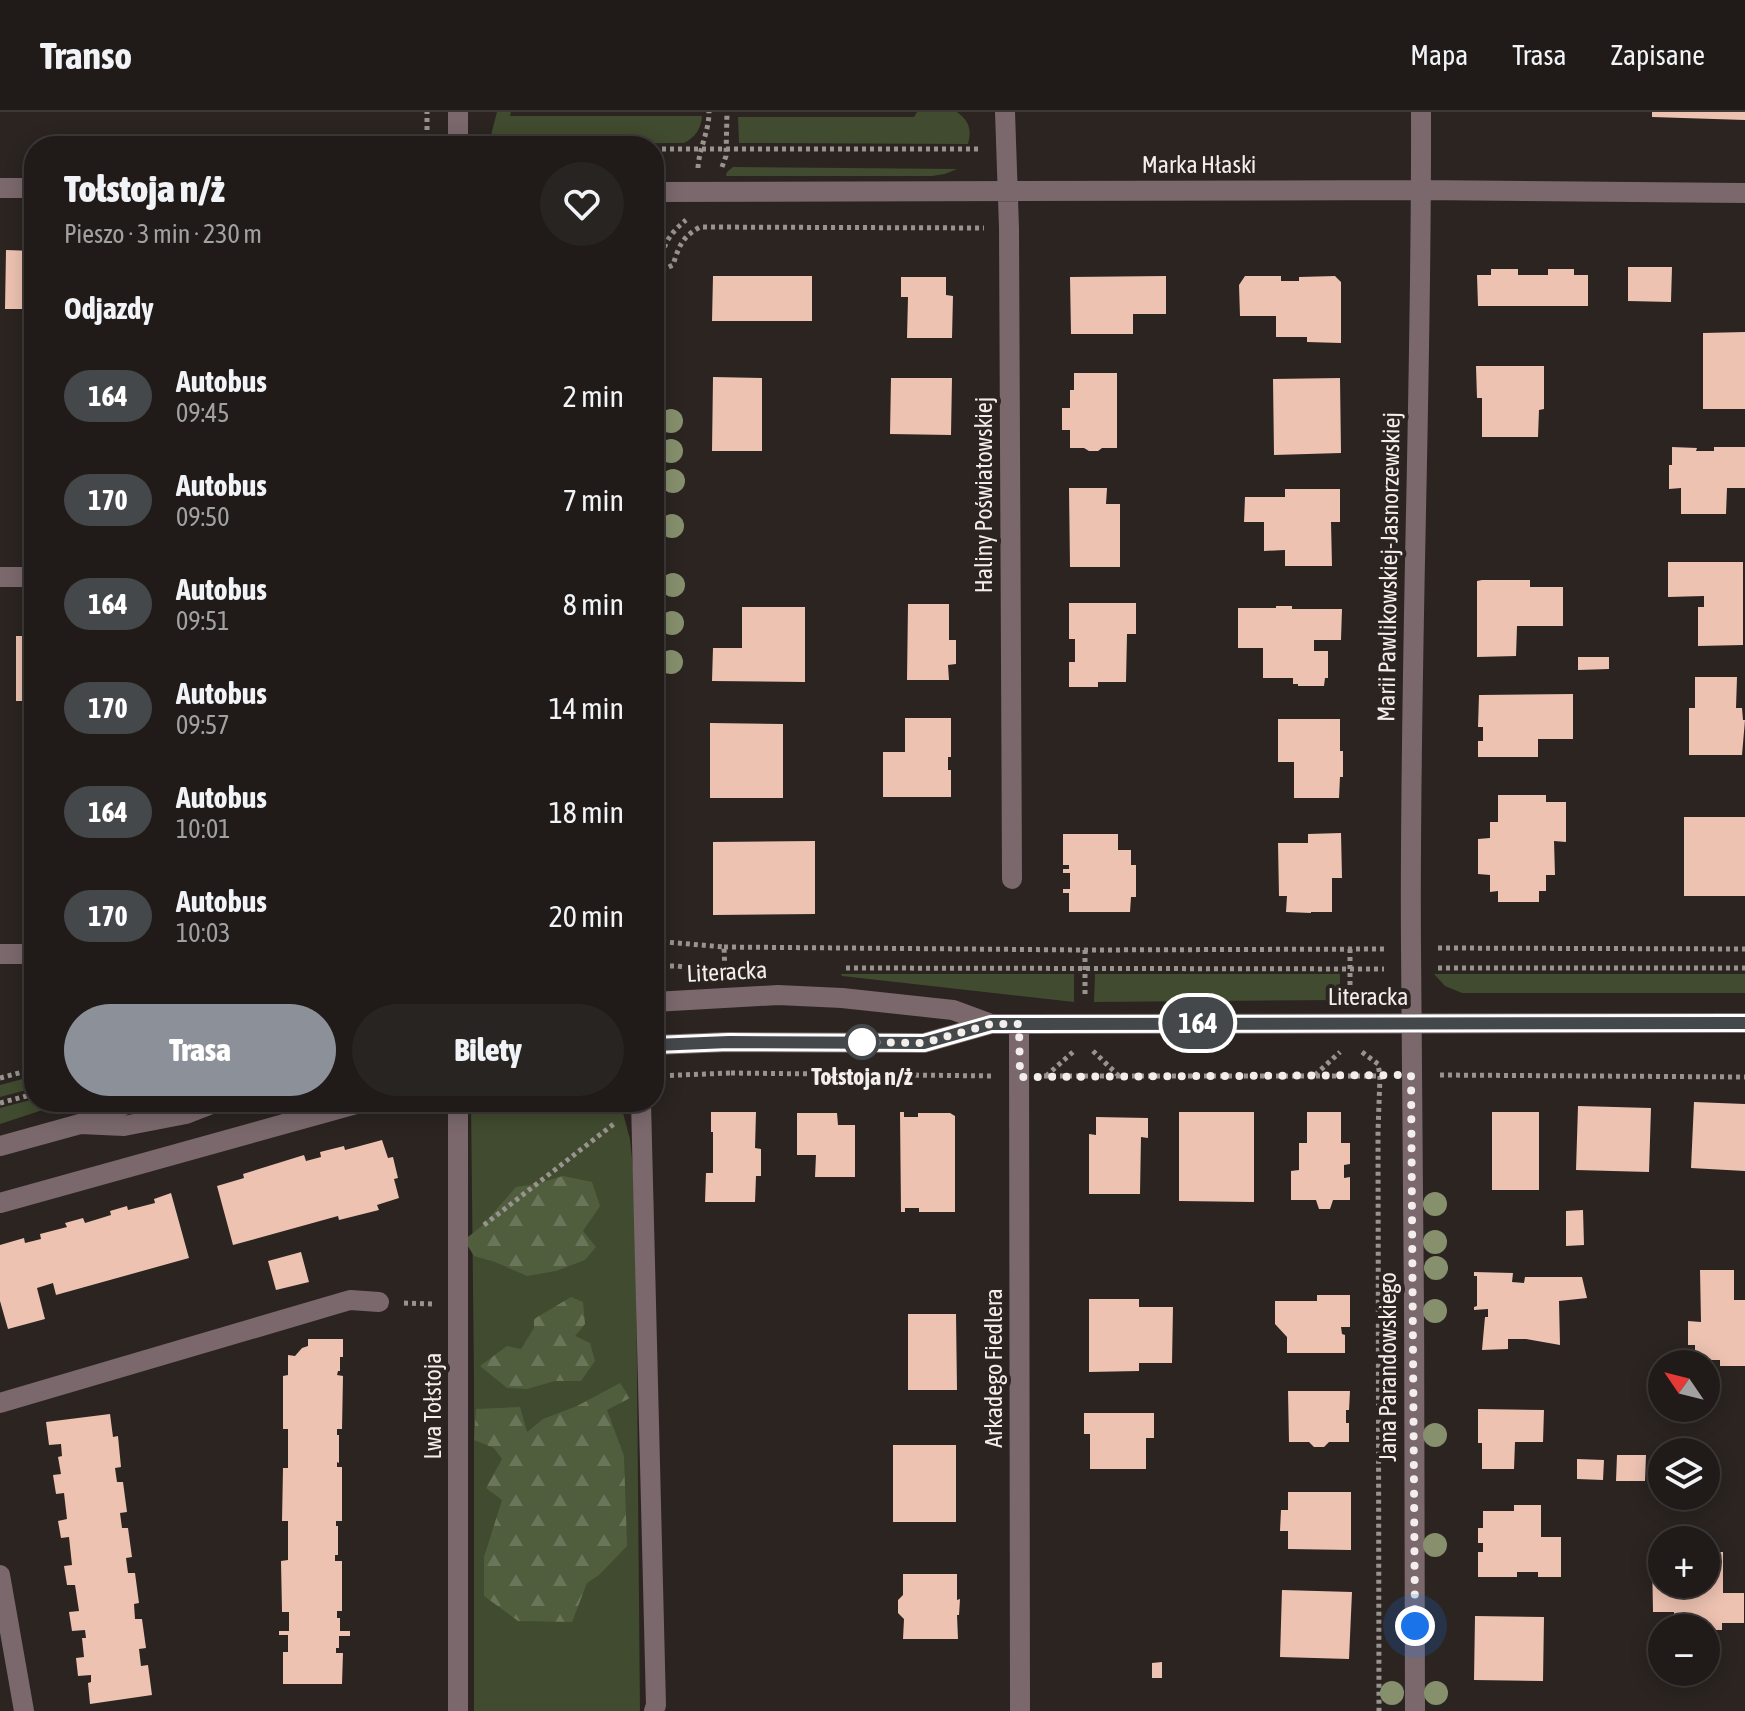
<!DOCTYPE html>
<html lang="pl">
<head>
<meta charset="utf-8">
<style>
	:root { --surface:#201b19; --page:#282422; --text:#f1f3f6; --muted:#a2a1a2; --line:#3d3938; --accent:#8c9099 }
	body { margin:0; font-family:"Asap Condensed",sans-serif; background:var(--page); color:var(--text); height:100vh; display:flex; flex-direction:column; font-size:30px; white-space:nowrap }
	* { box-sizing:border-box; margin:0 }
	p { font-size:26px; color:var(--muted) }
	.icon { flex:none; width:44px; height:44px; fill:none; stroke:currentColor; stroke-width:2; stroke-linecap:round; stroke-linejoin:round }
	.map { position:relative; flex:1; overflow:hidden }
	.drawer { position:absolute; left:24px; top:24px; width:640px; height:976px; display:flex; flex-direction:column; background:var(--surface); border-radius:32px; box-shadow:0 4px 20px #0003,0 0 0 2px var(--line) }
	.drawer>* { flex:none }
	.badge { padding:0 16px; border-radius:26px; font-size:28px; line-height:52px }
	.needle { width:52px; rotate:305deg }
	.tools { position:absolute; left:1648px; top:1238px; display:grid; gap:16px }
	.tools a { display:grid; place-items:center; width:72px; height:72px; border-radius:50%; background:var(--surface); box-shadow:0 4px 20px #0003,0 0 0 2px var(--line); font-size:40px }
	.you { position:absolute; width:40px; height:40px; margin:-20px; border:6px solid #fff; border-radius:50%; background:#1a73e8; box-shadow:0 0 0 12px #1a73e833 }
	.map>.badge { position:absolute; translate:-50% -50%; box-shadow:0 0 0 4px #fff }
	h2 { padding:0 40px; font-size:30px; line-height:72px }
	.round { display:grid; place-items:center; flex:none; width:84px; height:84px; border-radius:42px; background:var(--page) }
	.summary { display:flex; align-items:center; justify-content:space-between; height:136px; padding:0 40px }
	h1 { font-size:38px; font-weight:800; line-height:60px }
	.button { display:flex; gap:16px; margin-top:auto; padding:16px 40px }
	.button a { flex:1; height:92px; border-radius:48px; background:var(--accent); color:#fff; font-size:32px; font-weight:800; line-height:92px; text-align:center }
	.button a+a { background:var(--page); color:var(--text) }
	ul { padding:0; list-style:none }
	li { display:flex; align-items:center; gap:24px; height:104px; padding:0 40px }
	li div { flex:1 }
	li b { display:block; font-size:30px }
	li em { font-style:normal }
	li .badge { min-width:88px; font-weight:700; text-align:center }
	header { display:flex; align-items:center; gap:48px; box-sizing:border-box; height:112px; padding:0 40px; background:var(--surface); border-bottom:2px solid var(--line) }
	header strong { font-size:38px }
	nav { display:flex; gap:44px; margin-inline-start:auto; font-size:28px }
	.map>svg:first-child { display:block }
	.green { fill:#404b2f }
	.forest { fill:url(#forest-firs) }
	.building { fill:#edc2b1 }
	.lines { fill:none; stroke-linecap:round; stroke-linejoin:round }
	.path { stroke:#999390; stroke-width:5; stroke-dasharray:4 4; stroke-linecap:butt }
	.minor { stroke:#7a686c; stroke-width:20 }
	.tree { fill:#86906d }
	.line-casing { stroke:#fff; stroke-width:18 }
	.line { stroke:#45484a; stroke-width:12 }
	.walk { stroke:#f3eeec; stroke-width:8; stroke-dasharray:0 14.4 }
	.stop-dot { fill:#fff; stroke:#45484a; stroke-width:4 }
	.labels { text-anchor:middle; stroke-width:8; stroke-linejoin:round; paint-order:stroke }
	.street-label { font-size:24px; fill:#f3eeec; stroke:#2b2421 }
	.stop-label { font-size:24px; font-weight:bold; fill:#f3eeec; stroke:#2b2421 }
</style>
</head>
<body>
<header>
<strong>Transo</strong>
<nav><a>Mapa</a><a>Trasa</a><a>Zapisane</a></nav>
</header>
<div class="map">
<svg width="1745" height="1599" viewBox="0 0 1745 1599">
	<defs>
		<pattern id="forest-firs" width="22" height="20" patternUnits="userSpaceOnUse" patternTransform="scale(2)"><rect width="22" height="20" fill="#515e3d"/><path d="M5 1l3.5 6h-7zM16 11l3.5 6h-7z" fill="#6a7559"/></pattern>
	</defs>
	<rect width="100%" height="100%" fill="#2b2421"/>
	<path class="green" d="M497,0h14l-1,4h192c-1,14 -7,21 -18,27l-194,1 2,-13z
		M917,0h40c12,9 15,17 11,32l-229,-1 -1,-26h176z
		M733,55l224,2 -12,5 -13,2h-206l1,-4z
		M841,862h233v28l-232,-26z
		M1095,862h245v26l-246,2z
		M1434,862h311v19h-283l-17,-7z
		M34,964v12l-34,9v-12z
		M34,987v3h33l-67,22v-16z
		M471,990h149l10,37 3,29 3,94 4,449h-166v-330z"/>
	<path class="forest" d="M563,1064l29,6 8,24 -17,25 13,16 -11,13 -29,11 -29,5 -32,-14 -21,-6 -10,-16 18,-14 34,-39 20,-3z
		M571,1185l12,5 2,22 -10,12 15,7 5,18 -14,20h-26l-28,8 -20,-1 -27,-22 27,-20 14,3 13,-21v-9z
		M620,1271l10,15 -23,12 17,46 3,90 -28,29 -12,8 -15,39 -54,-1 -34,-25v-39l18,-57 -16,-12 16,-29 -8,-11 -20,-8 2,-31 44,-2 7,25 16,-13 34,-13z"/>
	<path class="building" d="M1652,0h93v8l-93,-3z
		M6,138l28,1v58h-29z
		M1628,155h44l-1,35 -43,-1z
		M1491,157h27v6h30v-6h26v6h14v31h-110l-1,-31h14z
		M713,164h99v45h-100z
		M1166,164v38h-33v20h-62l-1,-57z
		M1245,164h36v5h18v-4l36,-1 6,6v61l-34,-1v-5h-31v-21h-36l-1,-31z
		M901,165h45v18l7,1 -1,42h-45l1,-41h-7z
		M1745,220v77h-42v-76z
		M1476,254h68v43l-5,1 -1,27h-56v-39h-5z
		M1074,261h43v75h-15l-4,3h-9l-5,-3h-14v-18h-8v-22h8v-18h4z
		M713,265l49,1v73h-50z
		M891,266h61l-1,57 -61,-1z
		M1340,266l1,75 -67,2 -1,-76z
		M1672,335l25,1 -1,3h18v-4h31v41h-18l-1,26h-45v-26l-12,1v-24h3z
		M1069,376h38l-1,16h14v63h-50z
		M1285,377h55v33h-9l1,44h-47v-16l-21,1v-29h-20l1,-25h40z
		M1668,450h75v83l-45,1v-39h6v-11l-36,1z
		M1482,468h48v7h33v39h-46l-1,30 -39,1v-76z
		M1069,491h67v31h-9l-1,48h-28v5h-29v-25h6v-23h-6z
		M908,492h41v36h7v24l-8,1 1,15h-42z
		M1276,494h16v3h50l-1,31h-27v11h14v27h-3l-1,8h-26v-2h-5v-6h-30v-30h-25v-40h38z
		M742,495h63v75l-93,-1 1,-33h29z
		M16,524h18v65h-18z
		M1578,545h31v12l-31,1z
		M1695,565h42l-1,31h6l1,12h2l-3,35h-53v-47h6z
		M1573,582v45h-35v18h-60v-16h5v-14h-5l1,-32z
		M905,606h46v39h-3v13h3v27h-68v-45h22z
		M1278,607h62v32h3v26h-3l-1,21h-45v-36h-16z
		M710,611l73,1v74h-73z
		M1498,683h48v7h20v40l-12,-1 1,34h-9v16h-7v11h-41v-11l-8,1v-17l-12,-1v-35l12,-1v-16h8z
		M1684,705h61v79h-61z
		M1341,721l1,45h-10v34h-21v1l-25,-1 1,-16h-8l-1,-53h30v-9z
		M1063,722h55v16h13v15h5v32h-5l-1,15h-61v-19h-6v-4h7v-16h-7v-4h6v-4h-6z
		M815,729v73l-102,1v-73z
		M1694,990l51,2v67l-54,-3z
		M1578,994l73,2 -2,64 -73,-2z
		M711,1000h45l-1,36 6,1v27h-5l-1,26h-50l1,-29h7v-41h-2z
		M900,1000h4v5h14v-4h32l5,3v96h-36v-4h-14v4h-4z
		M1179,1000h75v90l-75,-1z
		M1307,1000h34v31h9v21l-6,1v13l6,-1v23h-17l-3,9h-11l-3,-9h-25v-29l8,-1v-27h8z
		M1492,1000h47v78h-47z
		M797,1001h40l1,12h17v52h-40l1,-22h-19z
		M1096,1005l52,1v20l-7,-1 -1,57h-51v-60l7,1z
		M382,1028l6,18 5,-1 5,21 -4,1 5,19 -22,7 2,5 -40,10 -1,-4 -105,29 -16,-59 27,-8 -1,-4 61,-19 2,6 15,-4 -1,-5 24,-6 1,4z
		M171,1081l18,65 -133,37 -3,-12 -16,5 8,31 -37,10 -8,-28v-56l24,-7 1,5 16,-4 -1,-5 27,-7 -2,-4 18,-5 2,5 26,-8 -1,-4 17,-5 1,4 27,-7 -1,-4z
		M1583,1098l1,35 -18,1v-35z
		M301,1140l8,30 -33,8 -8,-29z
		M1700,1158h34v30h11v66h-25v-6h-25v-15h-7v-24l13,1z
		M1474,1160l39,1 -1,9 12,1 1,-6h57l5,21 -28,3 1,44 -34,-6h-18v10l-26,1 3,-33h3v-8l-14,1v-3l3,-1v-30h-3z
		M1317,1183h33v32h-9l1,7 3,1v18h-58v-16l-12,-13v-23h42z
		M1089,1187h50v8h34l-1,56h-33v8l-50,1z
		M908,1202h48l1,76h-49z
		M308,1227h35v18h-3v14h-2l-1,4 6,1 -1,53h-5v6h2v28l-2,-1v5h5v54h-6v5h2v29h-3v6h7v50h-5v7h3v13h10v5h-11v12h-3v5h7l-1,31h-59v-32h5v-17h-9v-4h10v-19h-7l-1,-51 7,-1v-39h-6l1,-53h5v-39h-5v-53l5,-1v-20l7,1 7,-8 6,-2z
		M1288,1279h62l-1,19h-3v13h3v19h-20l-5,5h-10l-5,-5h-20z
		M1478,1297l66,1 -1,32h-28l-1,27h-32v-26h-4z
		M1084,1301h70v25h-8v31h-56v-35h-6z
		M110,1302l3,23 5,-1 3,31 -6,1 2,14h6l4,30 -7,1 2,15h6l4,29 -6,1 2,15h7l4,30 -5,1 1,15h7l4,29 -7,1 2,17 7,-1 4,30 -62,9 -2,-21 3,-1v-7l-13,1 -2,-18 8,-1 -2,-19h4l-1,-8 -13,1 -3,-19 10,-1 -4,-26h-8l-3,-19 8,-1 -3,-28 -8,1 -3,-17 9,-2 -3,-26 -8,1 -3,-19 8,-1 -3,-17 4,-1 -1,-12 -12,1 -3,-23z
		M893,1333h63v77h-63z
		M1617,1343h29l-1,26h-29z
		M1577,1347l27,1 -1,20 -26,-1z
		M1288,1380h63v58l-63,-1v-18h-8l1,-21h7z
		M1514,1393h27v32h20v40h-23v-5h-21v5h-39v-25h5v-9h-5v-15h5v-17h31z
		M1706,1440h17v41h21v30h-22v7h-16v-2h-32v-16h-21l-1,-55h5v4h5v23h44z
		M903,1462h54v26l3,-1 -1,16h-2l1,24h-55l1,-20 -6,-6v-13l5,-5z
		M1282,1478l70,2 -3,67 -69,-2z
		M1475,1504l69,1 -1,64 -69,-1z
		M1162,1550v16h-10v-15z"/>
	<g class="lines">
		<path class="path" d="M427,34v-34
			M654,37h327
			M722,55l4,-11 1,-44
			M698,56c1,-20 11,-36 11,-56
			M654,143h8c4,-16 12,-25 24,-35
			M654,829l70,6 1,26
			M661,829l-3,-73 1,-596 14,-7c6,-19 9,-28 27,-38l284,1
			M724,835l361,3 299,-1
			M1438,836l307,1
			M1350,837v49
			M1085,838v47
			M654,854h23l23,3
			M846,856l538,1
			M1438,856h307
			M1093,939l26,25
			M1362,940l16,12 2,12 -2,55 1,580
			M731,961l263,3
			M1315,963l25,-23
			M1440,963l305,2
			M654,964l77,-3v-2
			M1044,964h342
			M1046,964l28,-25
			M0,966l34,-9
			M0,991l34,-9
			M484,1113l131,-102
			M404,1191l30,1"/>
		<path class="minor" d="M1005,0l4,116 3,651
			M458,34v-34
			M0,76h34
			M654,80l767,-2 324,3
			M0,465h34
			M0,842h34
			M654,890l124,-7 64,3 111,12 38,14
			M1019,912l1,687
			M654,933l75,-3 195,1 67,-19 754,-1
			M641,990l15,603 -2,6
			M80,1012l44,2 62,-12 31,-12
			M0,1034l80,-22 51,-22
			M0,1091l363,-101
			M0,1291l350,-103 29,2
			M0,1463l24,136
			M458,1599v-609
			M1415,1599c0,-254 -1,-509 -4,-763 -2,-279 11,-557 10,-836"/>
	</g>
	<g class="tree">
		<circle cx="671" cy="309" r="12"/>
		<circle cx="671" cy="339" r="12"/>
		<circle cx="673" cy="369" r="12"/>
		<circle cx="672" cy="414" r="12"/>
		<circle cx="673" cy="473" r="12"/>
		<circle cx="672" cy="511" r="12"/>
		<circle cx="671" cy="550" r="12"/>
		<circle cx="1435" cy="1092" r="12"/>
		<circle cx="1435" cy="1130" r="12"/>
		<circle cx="1436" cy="1156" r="12"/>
		<circle cx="1435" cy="1199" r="12"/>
		<circle cx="1435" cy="1323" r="12"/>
		<circle cx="1435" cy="1433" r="12"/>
		<circle cx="1392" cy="1581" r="12"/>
		<circle cx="1436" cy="1581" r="12"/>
	</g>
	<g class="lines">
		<defs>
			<path id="line" d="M654,933l75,-3 195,1 67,-19 754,-1"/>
		</defs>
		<use href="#line" class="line-casing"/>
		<use href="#line" class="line"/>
		<path class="walk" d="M862,930l62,1 67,-19h28l1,53 391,-2 4,551"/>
	</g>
	<circle class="stop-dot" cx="862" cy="930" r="16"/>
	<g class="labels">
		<g class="street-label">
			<text x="1199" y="61">Marka Hłaski</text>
			<text transform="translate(984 383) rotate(-90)" y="8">Haliny Poświatowskiej</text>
			<text transform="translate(1389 455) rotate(-89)" y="8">Marii Pawlikowskiej-Jasnorzewskiej</text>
			<text transform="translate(727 860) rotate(-3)" y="8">Literacka</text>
			<text x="1368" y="893">Literacka</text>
			<text transform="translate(1388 1255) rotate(-90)" y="8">Jana Parandowskiego</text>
			<text transform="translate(994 1256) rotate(-90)" y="8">Arkadego Fiedlera</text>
			<text transform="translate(433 1294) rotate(-90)" y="8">Lwa Tołstoja</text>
		</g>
		<g class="stop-label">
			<text x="862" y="973">Tołstoja n/ż</text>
		</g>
	</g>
</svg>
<div class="tools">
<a><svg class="needle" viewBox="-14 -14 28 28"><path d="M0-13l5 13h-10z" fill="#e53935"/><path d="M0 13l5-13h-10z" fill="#a2a1a2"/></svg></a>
<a><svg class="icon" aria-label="layers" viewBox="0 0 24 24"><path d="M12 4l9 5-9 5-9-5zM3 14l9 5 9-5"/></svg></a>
<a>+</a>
<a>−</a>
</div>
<div class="you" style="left:1415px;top:1514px"></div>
<b class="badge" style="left:1198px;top:911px;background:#45484a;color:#fff">164</b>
<section class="drawer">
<div class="summary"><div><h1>Tołstoja n/ż</h1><p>Pieszo · 3 min · 230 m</p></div><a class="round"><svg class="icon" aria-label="heart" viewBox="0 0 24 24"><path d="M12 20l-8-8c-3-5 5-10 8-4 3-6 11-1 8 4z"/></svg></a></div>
<h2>Odjazdy</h2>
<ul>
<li><span class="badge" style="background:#45484a;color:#fff">164</span><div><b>Autobus</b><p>09:45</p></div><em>2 min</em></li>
<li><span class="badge" style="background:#45484a;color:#fff">170</span><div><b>Autobus</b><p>09:50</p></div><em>7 min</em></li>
<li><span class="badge" style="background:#45484a;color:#fff">164</span><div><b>Autobus</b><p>09:51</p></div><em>8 min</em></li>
<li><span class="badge" style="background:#45484a;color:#fff">170</span><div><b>Autobus</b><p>09:57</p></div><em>14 min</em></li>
<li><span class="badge" style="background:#45484a;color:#fff">164</span><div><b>Autobus</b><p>10:01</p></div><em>18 min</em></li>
<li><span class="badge" style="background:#45484a;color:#fff">170</span><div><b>Autobus</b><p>10:03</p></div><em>20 min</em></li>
</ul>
<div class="button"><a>Trasa</a><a>Bilety</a></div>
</section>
</div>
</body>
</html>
